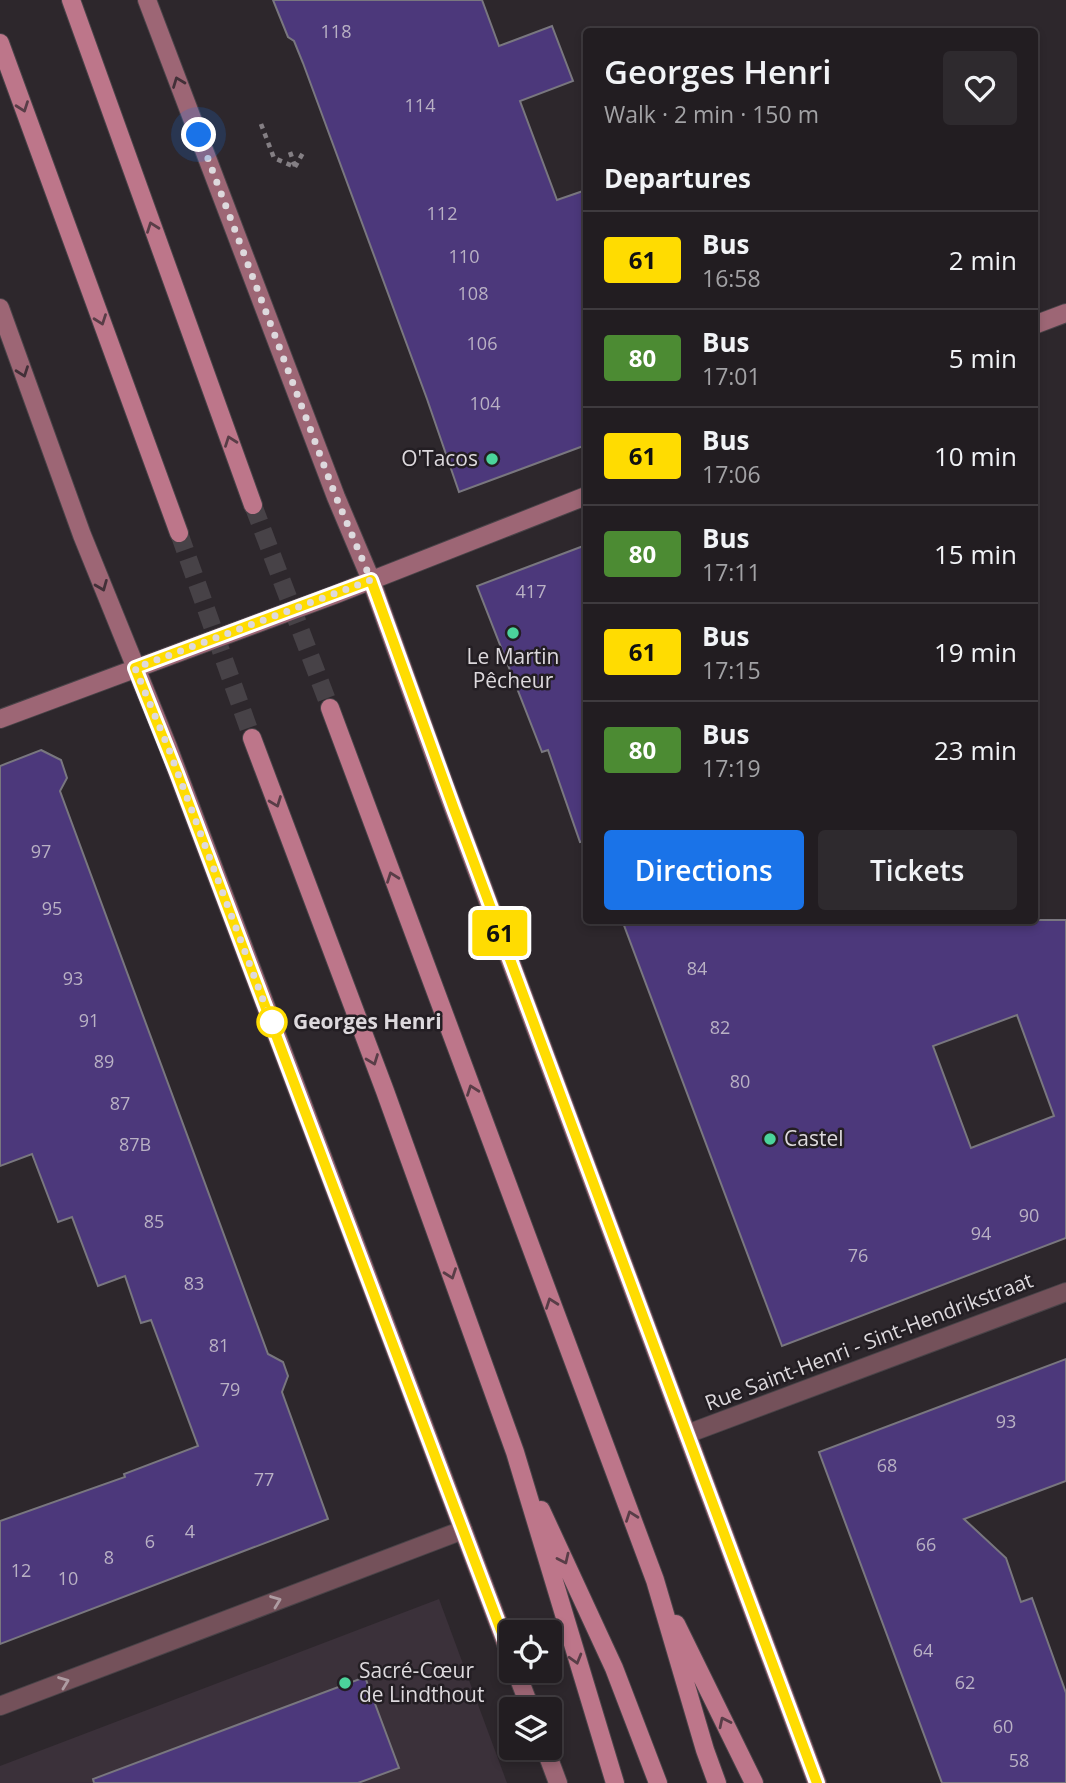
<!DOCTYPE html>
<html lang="en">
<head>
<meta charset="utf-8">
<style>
	:root { --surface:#221d21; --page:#2e2a2e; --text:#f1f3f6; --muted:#a2a2a5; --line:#3f3b3f; --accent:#1a73e8 }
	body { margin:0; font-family:"Open Sans",sans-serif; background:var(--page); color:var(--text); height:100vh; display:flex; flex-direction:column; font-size:26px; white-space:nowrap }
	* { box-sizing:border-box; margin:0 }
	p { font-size:23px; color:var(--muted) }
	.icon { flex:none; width:38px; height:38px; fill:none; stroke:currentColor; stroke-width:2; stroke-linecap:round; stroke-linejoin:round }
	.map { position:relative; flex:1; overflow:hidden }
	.drawer { position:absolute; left:583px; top:28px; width:455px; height:896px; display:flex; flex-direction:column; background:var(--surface); border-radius:7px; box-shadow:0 4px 10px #0003,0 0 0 2px var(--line) }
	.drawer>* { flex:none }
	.badge { padding:0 14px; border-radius:5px; font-size:24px; line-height:46px }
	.controls { position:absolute; left:499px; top:1620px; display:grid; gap:14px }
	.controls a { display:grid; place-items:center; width:63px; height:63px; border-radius:7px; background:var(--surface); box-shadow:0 4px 10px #0003,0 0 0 2px var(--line); font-size:35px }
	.you { position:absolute; width:35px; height:35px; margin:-18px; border:5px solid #fff; border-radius:50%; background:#1a73e8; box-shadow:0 0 0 10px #1a73e833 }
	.map>.badge { position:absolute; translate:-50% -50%; box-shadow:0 0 0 4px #fff }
	h2 { padding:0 21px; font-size:26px; line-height:63px }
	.round { display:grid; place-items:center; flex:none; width:74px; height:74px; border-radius:7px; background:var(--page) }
	.overview { display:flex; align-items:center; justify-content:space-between; height:119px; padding:0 21px }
	h1 { font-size:33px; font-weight:600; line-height:52px }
	.primary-button { display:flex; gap:14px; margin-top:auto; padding:14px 21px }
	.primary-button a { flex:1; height:80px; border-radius:7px; background:var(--accent); color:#fff; font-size:28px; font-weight:600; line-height:80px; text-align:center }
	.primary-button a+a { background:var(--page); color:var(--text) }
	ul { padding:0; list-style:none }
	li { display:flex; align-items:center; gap:21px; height:98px; padding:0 21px; border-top:2px solid var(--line) }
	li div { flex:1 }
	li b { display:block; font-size:26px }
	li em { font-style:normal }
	li .badge { min-width:77px; font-weight:700; text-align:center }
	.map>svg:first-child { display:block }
	.built { fill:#3b313a }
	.building { fill:#4c387b; stroke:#79777f; stroke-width:2; fill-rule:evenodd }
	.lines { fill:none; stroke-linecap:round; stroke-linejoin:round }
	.primary-tunnel { stroke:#474247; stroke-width:18; stroke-dasharray:18 9; stroke-linecap:butt }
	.street-casing { stroke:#494348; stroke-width:20 }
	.secondary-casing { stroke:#494348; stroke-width:20 }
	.primary-casing { stroke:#494348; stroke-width:20 }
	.path { stroke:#847f84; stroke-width:4.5; stroke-dasharray:5 5; stroke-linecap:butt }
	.street { stroke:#74515a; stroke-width:18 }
	.secondary { stroke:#9d6675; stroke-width:18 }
	.primary { stroke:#bd768a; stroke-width:18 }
	.oneway { stroke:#423038 }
	.oneway2 { stroke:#593d47 }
	.oneway3 { stroke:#ae9ca2 }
	.line-casing { stroke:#fff; stroke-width:16 }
	.line { stroke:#ffdc01; stroke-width:10 }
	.walk { stroke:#ddd9dd; stroke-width:7; stroke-dasharray:0 12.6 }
	.poi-dot { fill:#4bd49b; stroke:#231e23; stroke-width:2.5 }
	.stop-dot { fill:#fff; stroke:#ffdc01; stroke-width:3.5 }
	.labels { text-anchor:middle; stroke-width:5; stroke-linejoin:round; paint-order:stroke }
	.number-label { font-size:18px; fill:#b9b1c4 }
	.poi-label { font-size:21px; fill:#ddd9dd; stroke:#231e23; text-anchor:start }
	.stop-label { font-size:21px; font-weight:bold; fill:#ddd9dd; stroke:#231e23; text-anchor:start }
	.street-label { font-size:21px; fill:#ddd9dd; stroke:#231e23 }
</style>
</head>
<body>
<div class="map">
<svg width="1066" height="1783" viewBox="0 0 1066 1783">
	<rect width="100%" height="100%" fill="#2d272c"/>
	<path class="built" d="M439,1599l68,184h-507v-17z"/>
	<path class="building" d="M273,0h209l17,46 53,-20 21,55 -53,20 37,99 29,-10v255l-127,47 -32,-93 -124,-336 -9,-22 -6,-4z
		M586,545v296l-6,1 -32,-92 -6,2 -65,-166z
		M41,750l20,10 6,18 -7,13 208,563 15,8 5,14 -6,16 46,127 -328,125v-123l125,-44 -1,-3 74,-28 -47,-126 -10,3 -16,-47 -27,10 -26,-69 -14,5 -26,-68 -32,12v-400z
		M622,920h444v318l-284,108zM1017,1015l37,101 -83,32 -38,-102z
		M1066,1359v122l-102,38 42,39 15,44 11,-4 34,95v90h-124l-123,-331z
		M365,1677l34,91 -41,15h-264l-1,-4z"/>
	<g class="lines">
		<path class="primary-tunnel" d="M253,505l77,203
			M179,533l73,205"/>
		<defs>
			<path id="street" d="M687,1434l379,-142
				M0,1706l463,-176"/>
			<path id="secondary" d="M147,0l189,497 35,83 73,203 373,1000
				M0,308l82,227 86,212 343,910
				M1034,325l32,-12
				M0,719l334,-124 252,-99
				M516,1671l15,39
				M545,1748l13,35"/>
			<path id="primary" d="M71,0l182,505
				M0,43l179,490
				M330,708l325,872 50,170 12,33
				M252,738l133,353 130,361 100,331
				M541,1510l73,158 44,115
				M676,1624l78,159"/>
		</defs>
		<use href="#street" class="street-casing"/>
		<use href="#secondary" class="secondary-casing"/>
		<use href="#primary" class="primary-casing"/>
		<path class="path" d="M261,124l13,34 21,9
			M290,152l5,14
			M295,167l9,-16"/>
		<use href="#street" class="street"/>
		<use href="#secondary" class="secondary"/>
		<use href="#primary" class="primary"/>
	</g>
	<defs><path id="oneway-chevron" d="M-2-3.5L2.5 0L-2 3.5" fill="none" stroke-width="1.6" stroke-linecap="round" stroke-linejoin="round" transform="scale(1.75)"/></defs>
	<g class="oneway">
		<use href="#oneway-chevron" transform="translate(178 82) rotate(-111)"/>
		<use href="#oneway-chevron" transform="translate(23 372) rotate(70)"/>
		<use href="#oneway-chevron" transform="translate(102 586) rotate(68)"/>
	</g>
	<g class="oneway2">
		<use href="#oneway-chevron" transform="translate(23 107) rotate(70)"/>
		<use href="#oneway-chevron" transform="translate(152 227) rotate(-110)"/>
		<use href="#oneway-chevron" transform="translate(101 320) rotate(70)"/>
		<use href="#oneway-chevron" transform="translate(230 441) rotate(-110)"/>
		<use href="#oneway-chevron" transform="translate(276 802) rotate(69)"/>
		<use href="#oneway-chevron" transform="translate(392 877) rotate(-110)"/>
		<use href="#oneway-chevron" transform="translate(373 1060) rotate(69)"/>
		<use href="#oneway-chevron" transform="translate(472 1090) rotate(-110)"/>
		<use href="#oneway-chevron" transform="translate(451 1274) rotate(70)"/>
		<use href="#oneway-chevron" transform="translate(551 1303) rotate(-110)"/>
		<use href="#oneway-chevron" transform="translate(631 1516) rotate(-110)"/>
		<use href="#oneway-chevron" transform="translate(564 1559) rotate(65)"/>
		<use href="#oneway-chevron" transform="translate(576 1659) rotate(74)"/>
		<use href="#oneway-chevron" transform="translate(724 1722) rotate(-116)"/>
	</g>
	<g class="oneway3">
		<use href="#oneway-chevron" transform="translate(276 1601) rotate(-21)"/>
		<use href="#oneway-chevron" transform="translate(64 1682) rotate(-21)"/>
	</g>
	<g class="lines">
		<defs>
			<path id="line" d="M511,1657l-334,-884 -42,-105 236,-88 83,229 363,974"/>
		</defs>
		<use href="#line" class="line-casing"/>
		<use href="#line" class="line"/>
		<path class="walk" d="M199,135l137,362 35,83 -236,88 33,79 106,282 -2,-7"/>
	</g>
	<g class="poi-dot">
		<circle cx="492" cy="459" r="7"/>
		<circle cx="513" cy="633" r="7"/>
		<circle cx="770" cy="1139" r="7"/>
		<circle cx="345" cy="1683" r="7"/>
	</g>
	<circle class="stop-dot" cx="272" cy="1022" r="14"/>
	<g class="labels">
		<g class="number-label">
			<text x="336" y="38">118</text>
			<text x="420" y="112">114</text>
			<text x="442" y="220">112</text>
			<text x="464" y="263">110</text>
			<text x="473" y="300">108</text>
			<text x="482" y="350">106</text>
			<text x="485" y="410">104</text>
			<text x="531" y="598">417</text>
			<text x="41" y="858">97</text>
			<text x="52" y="915">95</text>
			<text x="697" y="975">84</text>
			<text x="73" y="985">93</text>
			<text x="89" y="1027">91</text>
			<text x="720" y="1034">82</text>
			<text x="104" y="1068">89</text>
			<text x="740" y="1088">80</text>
			<text x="120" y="1110">87</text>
			<text x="135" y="1151">87B</text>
			<text x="1029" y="1222">90</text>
			<text x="154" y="1228">85</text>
			<text x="981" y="1240">94</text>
			<text x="858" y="1262">76</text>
			<text x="194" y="1290">83</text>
			<text x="219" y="1352">81</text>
			<text x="230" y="1396">79</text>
			<text x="1006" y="1428">93</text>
			<text x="887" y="1472">68</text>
			<text x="264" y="1486">77</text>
			<text x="190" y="1538">4</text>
			<text x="150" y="1548">6</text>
			<text x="926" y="1551">66</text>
			<text x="109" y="1564">8</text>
			<text x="21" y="1577">12</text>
			<text x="68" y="1585">10</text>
			<text x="923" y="1657">64</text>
			<text x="965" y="1689">62</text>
			<text x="1003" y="1733">60</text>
			<text x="1019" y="1767">58</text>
		</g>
		<g class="poi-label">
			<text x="478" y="466" text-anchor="end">O'Tacos</text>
			<text x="513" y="664" text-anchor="middle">Le Martin<tspan x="513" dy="24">Pêcheur</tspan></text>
			<text x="784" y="1146">Castel</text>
			<text x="359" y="1678">Sacré-Cœur<tspan x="359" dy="24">de Lindthout</tspan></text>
		</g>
		<g class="stop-label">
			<text x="293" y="1029">Georges Henri</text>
		</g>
		<g class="street-label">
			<text transform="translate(869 1342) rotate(-21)" y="7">Rue Saint-Henri - Sint-Hendrikstraat</text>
		</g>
	</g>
</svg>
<div class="controls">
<a><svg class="icon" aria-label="locate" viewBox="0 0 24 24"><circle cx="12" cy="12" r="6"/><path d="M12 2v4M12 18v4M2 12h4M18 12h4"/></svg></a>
<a><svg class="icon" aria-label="layers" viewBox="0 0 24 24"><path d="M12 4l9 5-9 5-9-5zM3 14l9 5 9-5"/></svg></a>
</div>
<div class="you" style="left:199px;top:135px"></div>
<b class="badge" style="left:500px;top:933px;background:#ffdc01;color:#111">61</b>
<section class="drawer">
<div class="overview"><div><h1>Georges Henri</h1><p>Walk · 2 min · 150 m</p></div><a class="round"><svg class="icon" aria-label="heart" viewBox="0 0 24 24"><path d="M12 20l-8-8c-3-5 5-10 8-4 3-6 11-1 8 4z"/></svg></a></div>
<h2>Departures</h2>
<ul>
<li><span class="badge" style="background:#ffdc01;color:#111">61</span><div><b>Bus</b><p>16:58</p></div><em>2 min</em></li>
<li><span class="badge" style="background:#4c8b33;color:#fff">80</span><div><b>Bus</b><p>17:01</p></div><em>5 min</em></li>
<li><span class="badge" style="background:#ffdc01;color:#111">61</span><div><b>Bus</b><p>17:06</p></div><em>10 min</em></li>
<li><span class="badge" style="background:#4c8b33;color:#fff">80</span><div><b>Bus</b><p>17:11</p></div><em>15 min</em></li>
<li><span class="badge" style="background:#ffdc01;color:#111">61</span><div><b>Bus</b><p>17:15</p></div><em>19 min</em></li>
<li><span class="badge" style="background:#4c8b33;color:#fff">80</span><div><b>Bus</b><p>17:19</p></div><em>23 min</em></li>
</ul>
<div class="primary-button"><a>Directions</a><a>Tickets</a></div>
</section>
</div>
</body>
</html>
